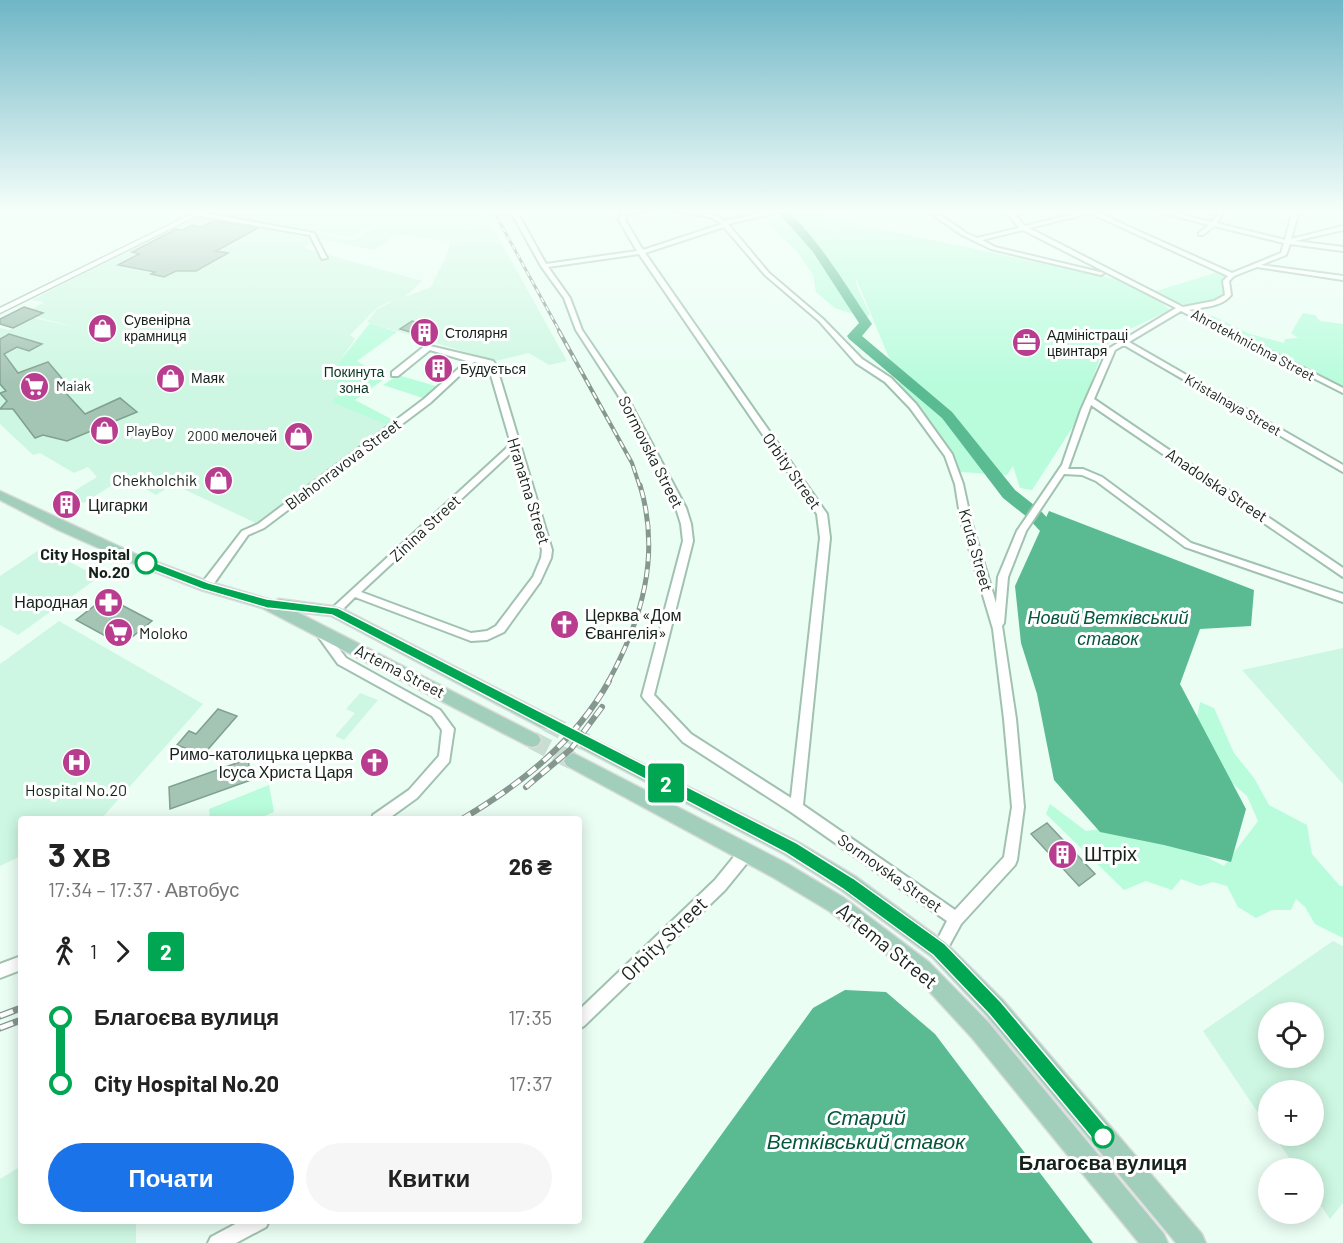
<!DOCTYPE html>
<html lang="uk">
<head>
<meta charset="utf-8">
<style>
	:root { --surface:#fff; --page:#f6f6f6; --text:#222; --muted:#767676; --accent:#1a73e8 }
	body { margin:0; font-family:Barlow,sans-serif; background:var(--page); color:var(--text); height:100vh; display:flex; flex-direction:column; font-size:22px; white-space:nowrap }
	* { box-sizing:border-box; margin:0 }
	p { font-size:20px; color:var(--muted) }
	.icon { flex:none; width:33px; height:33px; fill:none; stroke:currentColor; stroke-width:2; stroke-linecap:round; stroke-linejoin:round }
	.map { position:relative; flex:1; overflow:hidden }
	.panel { position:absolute; left:18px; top:816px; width:564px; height:408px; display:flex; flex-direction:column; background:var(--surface); border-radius:6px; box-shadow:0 3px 15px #0003 }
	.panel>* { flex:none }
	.badge { padding:0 12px; border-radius:4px; font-size:21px; line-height:39px }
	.controls { position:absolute; left:1258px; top:1002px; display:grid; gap:12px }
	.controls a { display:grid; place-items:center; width:66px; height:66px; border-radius:50%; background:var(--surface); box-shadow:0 3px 15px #0003; font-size:30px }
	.map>.badge { position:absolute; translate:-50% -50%; box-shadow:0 0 0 3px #fff }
	.legs { display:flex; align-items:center; gap:9px; height:66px; padding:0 30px; font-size:20px }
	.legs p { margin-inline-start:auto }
	.headline { display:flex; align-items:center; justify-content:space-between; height:102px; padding:0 30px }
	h1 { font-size:33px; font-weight:700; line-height:45px }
	.button { display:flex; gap:12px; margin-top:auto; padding:12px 30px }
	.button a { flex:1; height:69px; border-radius:36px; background:var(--accent); color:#fff; font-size:24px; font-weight:700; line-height:69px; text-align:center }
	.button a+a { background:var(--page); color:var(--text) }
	ul { padding:0 30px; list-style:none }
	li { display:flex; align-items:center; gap:21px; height:66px; font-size:22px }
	li i { display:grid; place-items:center; width:9px; height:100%; margin:0 8px; background:currentColor }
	li i::after { content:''; width:15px; height:15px; margin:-8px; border:4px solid; border-radius:50%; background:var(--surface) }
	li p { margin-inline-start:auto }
	li:first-child i { background:linear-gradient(#0000 50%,currentColor 0) }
	li:last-child i { background:linear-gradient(currentColor 50%,#0000 0) }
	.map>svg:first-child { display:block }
	.built { fill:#cdf7e2; fill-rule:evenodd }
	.green { fill:#b8fcdc }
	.water { fill:#5aba92 }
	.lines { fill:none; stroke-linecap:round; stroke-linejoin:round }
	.river { fill:#5aba92; fill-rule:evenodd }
	.building { fill:#a4c4b4; stroke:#80a090; stroke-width:1.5 }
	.primary-tunnel { stroke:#caddd3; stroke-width:18; stroke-dasharray:18 9; stroke-linecap:butt }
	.minor-casing { stroke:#a1c2b1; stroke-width:4 }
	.tertiary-casing { stroke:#a1c2b1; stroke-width:3 }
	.primary-casing { stroke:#dadbdb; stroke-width:3 }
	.minor { fill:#fff; fill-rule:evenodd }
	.tertiary { fill:#fff; fill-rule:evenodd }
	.primary { fill:#a2cfbb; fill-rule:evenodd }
	.rail-far4-casing { stroke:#86978f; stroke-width:3 }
	.rail-far3-casing { stroke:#86978f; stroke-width:4 }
	.rail-far2-casing { stroke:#86978f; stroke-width:5 }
	.rail-far1-casing { stroke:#86978f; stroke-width:6 }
	.rail-casing { stroke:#86978f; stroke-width:7 }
	.rail-far4 { stroke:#fff; stroke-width:1.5; stroke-dasharray:5; stroke-linecap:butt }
	.rail-far3 { stroke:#fff; stroke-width:2; stroke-dasharray:7; stroke-linecap:butt }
	.rail-far2 { stroke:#fff; stroke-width:3; stroke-dasharray:8; stroke-linecap:butt }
	.rail-far1 { stroke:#fff; stroke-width:4; stroke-dasharray:10; stroke-linecap:butt }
	.rail { stroke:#fff; stroke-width:4.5; stroke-dasharray:14; stroke-linecap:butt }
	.line-1 { fill:#00a651; stroke:#fff; stroke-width:1.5 }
	.stop-1-dot { fill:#fff; stroke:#00a651; stroke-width:3 }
	.labels { text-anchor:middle; stroke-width:6; stroke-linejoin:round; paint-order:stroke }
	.far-poi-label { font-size:14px; fill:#15211b; stroke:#fff; text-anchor:start }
	.far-street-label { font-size:14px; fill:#15211b; stroke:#fff }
	.far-park-label { font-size:14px; fill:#0a3625; stroke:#fff }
	.street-label { font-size:16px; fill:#15211b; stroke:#fff }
	.poi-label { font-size:16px; fill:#15211b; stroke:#fff; text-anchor:end }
	.stop-label { font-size:16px; font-weight:bold; fill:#15211b; stroke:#fff; text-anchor:end }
	.water-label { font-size:18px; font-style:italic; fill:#05563c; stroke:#fff }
	.near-poi-label { font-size:20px; fill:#15211b; stroke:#fff; text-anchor:start }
	.near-street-label { font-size:20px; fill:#15211b; stroke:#fff }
	.near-stop-label { font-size:20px; font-weight:bold; fill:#15211b; stroke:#fff }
	.near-water-label { font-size:21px; font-style:italic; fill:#05563c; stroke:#fff }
</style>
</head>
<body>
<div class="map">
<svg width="1343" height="1243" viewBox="0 0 1343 1243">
	<rect width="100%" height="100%" fill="#eafef4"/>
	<path class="built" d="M211,210h269l-2,16 -27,3 41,-3 75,135 -18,4 -20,-12 -34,8 -128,-39 10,-13 20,-10 -19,8 -28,28 5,4 -16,23 1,30 50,34 -130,99 -87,-41 -17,11 -31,-18 -41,26 -18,-7 31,-19 -9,-10 -14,6 -34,-20 -7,2 -33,-31v-96l9,2 25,-12 46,10 -44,-11 7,-4 -11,-4 12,-7 -12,-2 164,-84 105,18 4,-3 48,10 33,-21 -5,-1 -29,18 -147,-24zM396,234l49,7 5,-2 -2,13 -17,35 -26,10 17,-16 -118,-33 14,-9 57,11z
		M42,548l57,29 -81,58 -18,-10v-49z
		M59,621l144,83 -102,115h-80v37l-21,10v-202z
		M1343,648v136l-101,-114z
		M360,693l18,7 -34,40 -9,-4 20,-23 -9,-4z
		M1333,941l10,5v257l-13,16 -16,-24v-27h-18l-22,-32h40v-46h-45v39l-66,-98zM1269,1012h45v46h-45z
		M21,1166v55h115v22h-136v-64z"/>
	<path class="green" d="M800,210l25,6 12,22 -8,-20 287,61 39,18 15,13 -40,19 -26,18 -26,72 -46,71 -12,-2 -7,-22 -6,9 -46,-3 -35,-54 -24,-29 -47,-113 2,11 13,27 -4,4 -31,-10 -19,-16 -3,-17 -15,-22 -29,-29 12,-9z
		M1218,272l10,4 -6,5 2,11 -2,4c-31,11 -37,14 -66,-5z
		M1303,313l12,2 5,6 23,3v63l-141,-73 11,2 37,18 34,9 1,-4 13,-1 -7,-5z
		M370,323l27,9 -40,29 13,8 -2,2 19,6 -32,23 40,21 -5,5 -58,-24 8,-9 -4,-4 3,-27z
		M398,375l41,12 -13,12 -43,-14z
		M1200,702l14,6 20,45 20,25 15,27 38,20 5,29 28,32h3v52l-28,-14 -10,-17 -9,-8 -5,11h-19l-16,8 -18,-11 -11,-21 -14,-4 -13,4 -19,-7 -9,11 -26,-9 -22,9 -78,-76 4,-10 36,27 28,-4 64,15 46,24 34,-45 -11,-25 -30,-26 -16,-29 -4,-23z
		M269,785l5,27 -17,7h-47l-1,-10z"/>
	<path class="water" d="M1049,511l205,79 -3,36 -51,3 -20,55 66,125 -15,53 -67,-17 -64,-13 -46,-52 -17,-86 -16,-51 -6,-57z
		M845,990l41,2 49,42 158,209h-450l170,-235z"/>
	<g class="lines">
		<path class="river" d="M776,210h11c35,33 58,75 85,114l-10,12 90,76 63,78 24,19 27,29 3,4 -3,4 -6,2 -6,-2 -27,-29 -24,-19 -61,-80 -93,-79 -2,-3 12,-13 -46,-71z"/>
	</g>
	<path class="building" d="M214,221l44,7 -42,23 12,2 -32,18h-20l-12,6 -13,-3 4,-2 -37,-7 21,-11 -7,-2 44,-23 7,1 9,-5 9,2z
		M24,307l19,6 -30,15 -13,-4v-5z
		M412,321l20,6 -12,8 -20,-6z
		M9,334l33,10 -13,7 -12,-4 -13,7 14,19 30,-11 23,27 -7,2 21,23 35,-16 17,14 -70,29 -24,-6 -8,3 -22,-29h-13l7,-8 -7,-8 6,-2 -6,-7v-45z
		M106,597l6,3 40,21 -30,24 -46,-25z
		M218,709l19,7 -34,39 -26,-10 12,-14 7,3z
		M248,759l3,21 -81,29 -1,-22z
		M1047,823l48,51 -16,12 -48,-52z"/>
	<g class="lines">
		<path class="primary-tunnel" d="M546,722l41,21
			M532,740l41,21"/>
		<defs>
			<path id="minor" d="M510,210h6l30,54 91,-13 -18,-31 3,-7 -4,-3h42l-33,4 -2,6 18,30 79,-26 -11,-7 -45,-7c20,0 42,0 59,11l51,-11h11l-59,14 41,49 54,46 39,40 29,19 25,26 36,50 11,30 8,37 25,82 2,-26 19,-46 45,-66 19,-55 27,-61 68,-41 -153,-78 -41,10 13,7 109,26 -3,2 -110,-26 -29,-14 -36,-25h7l33,23 11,5 42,-10 -14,-18h6l14,16 65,-16h10l-4,2 136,61 49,-20 3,-10 -70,-17 -11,9h-4v-2l10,-8 -57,-15h10l50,12 8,-12h6l-10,13 69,17 8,-30h6l-8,29 52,-13v4l-48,11 48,6v4l-53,-7 -4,11 -25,10 82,11v4l-86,-13 -23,9 -5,5 2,14c-9,12 -28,12 -42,15l154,78v5l-162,-82 -52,31 214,123v7l-219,-127 -9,5 -21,49 249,169v9l-252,-172 -23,64h15l19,8 89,66 152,51v8l-158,-55 -89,-66 -14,-6 -18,-1 -38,57 -18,46 -4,46 -2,3 14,93 8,88 -7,53 -2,5 -54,59 -17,31 -5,2 -5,-2 -2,-5 15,-29 -156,-109 -108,-70 -39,-43 -2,-3 41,-155 -2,-17 -5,-16 -58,-113 -42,-65 -12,-32 -23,-32zM1090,213l138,63 -5,5 2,14 -11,6 -31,6 -154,-79zM724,227l41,48 54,46 37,42 29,19 25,26 35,48 10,28 6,37 32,108 11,90 8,88 -8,50 -49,53 -152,-105 27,-267 -3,-24 -182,-261zM639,254l178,260 3,24 -29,260 -100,-64 -37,-39 39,-154 -2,-17 -5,-16 -60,-113 -44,-65 -12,-32 -22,-31z
				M197,212l117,21 13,25 -5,1 -12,-24 -115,-20 -1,-1z
				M426,345l67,16 3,4 56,185 -1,8 -11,24 -36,50 -17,8 -16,1 -116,-44 -17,17h-8l-1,-3 182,-167 -23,-79 -14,-3 -44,41 -166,125 -16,7 -38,54h-8l-1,-3 1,-3 40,-52 16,-7 166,-125 43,-38 -37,-11 -32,26h-6v-4zM513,451l29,99 -1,8 -8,19 -37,49 -9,5 -16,2 -110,-41z
				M320,628l4,1 22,29 94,52 14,19 -5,33 -32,36 -29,21h-16l1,-4 36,-25 30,-34 3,-26 -10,-14 -94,-52 -23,-32 1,-3z
				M746,847l5,1 2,5 -2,5 -26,32 -141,136 -5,3v-19l136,-130 26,-32z
				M21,956v14l-21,8v-14z
				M241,1221h28l-3,6 -30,16h-28l3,-6z"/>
			<path id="tertiary" d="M200,210h8l-208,103v-5z"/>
			<path id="primary" d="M0,491l140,65 70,26 64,19 5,-2 60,8 213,110 2,5 -2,5 -6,2 -6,-2 -209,-111 -34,-4 241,123 3,5 -3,5 -6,2 -6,-2 -264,-137 -61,-18 -71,-28 -72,-32 -58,-30z
				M587,736l211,106 57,34 91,67 57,57 199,234 4,9h-30l-189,-227 -55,-59 -91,-67 -57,-36 -203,-106 -3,-5 3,-5z
				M573,753l215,111 55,33 86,65 59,60 176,212 4,9h-29l-167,-205 -57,-62 -86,-65 -55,-33 -207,-112 -3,-5 3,-5z"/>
		</defs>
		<use href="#minor" class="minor-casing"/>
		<use href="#tertiary" class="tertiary-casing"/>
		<use href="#primary" class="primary-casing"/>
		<use href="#minor" class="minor"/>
		<use href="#tertiary" class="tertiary"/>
		<use href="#primary" class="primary"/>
		<defs>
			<path id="rail-far4" d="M493,210l67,122"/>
			<path id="rail-far3" d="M559,331l73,132 8,24"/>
			<path id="rail-far2" d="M608,682c34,-62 53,-127 32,-197"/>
			<path id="rail-far1" d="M526,787l45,-38 31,-42
				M462,819c59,-35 113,-77 147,-138"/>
			<path id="rail" d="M0,1016l21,-8
				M0,1028l21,-8"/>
		</defs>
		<use href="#rail-far4" class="rail-far4-casing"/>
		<use href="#rail-far3" class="rail-far3-casing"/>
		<use href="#rail-far2" class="rail-far2-casing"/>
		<use href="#rail-far1" class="rail-far1-casing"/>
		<use href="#rail" class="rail-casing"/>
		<use href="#rail-far4" class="rail-far4"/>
		<use href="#rail-far3" class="rail-far3"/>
		<use href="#rail-far2" class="rail-far2"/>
		<use href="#rail-far1" class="rail-far1"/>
		<use href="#rail" class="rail"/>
	</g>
	<linearGradient id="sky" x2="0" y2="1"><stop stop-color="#6fb6c6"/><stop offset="0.55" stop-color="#f6fffa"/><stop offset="1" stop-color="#f6fffa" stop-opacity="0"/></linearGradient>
	<rect width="1343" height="384" fill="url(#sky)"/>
	<path class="line-1" d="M146,559l63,24 58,16 71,9 459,235 56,35 92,66 56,58 109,129 3,6 -3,7 -7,3 -6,-3 -108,-130 -56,-59 -90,-66 -57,-36 -454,-238 -65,-7 -65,-19 -60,-23v-6z"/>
	<defs>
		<symbol id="shop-disc" viewBox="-11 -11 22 22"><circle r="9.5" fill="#b83d8f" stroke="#fff"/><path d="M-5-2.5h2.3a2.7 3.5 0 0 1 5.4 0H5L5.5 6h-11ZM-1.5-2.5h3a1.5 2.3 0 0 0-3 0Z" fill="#fff"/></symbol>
		<symbol id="building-disc" viewBox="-11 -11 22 22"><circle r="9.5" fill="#b83d8f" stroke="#fff"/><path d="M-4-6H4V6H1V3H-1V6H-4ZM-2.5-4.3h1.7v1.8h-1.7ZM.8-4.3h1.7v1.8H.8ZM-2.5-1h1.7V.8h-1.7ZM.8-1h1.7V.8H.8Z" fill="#fff"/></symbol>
		<symbol id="office-disc" viewBox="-11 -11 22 22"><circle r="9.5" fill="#b83d8f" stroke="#fff"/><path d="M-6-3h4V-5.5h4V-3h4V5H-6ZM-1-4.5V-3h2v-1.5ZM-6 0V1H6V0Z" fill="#fff"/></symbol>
		<symbol id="supermarket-disc" viewBox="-11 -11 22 22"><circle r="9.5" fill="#b83d8f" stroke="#fff"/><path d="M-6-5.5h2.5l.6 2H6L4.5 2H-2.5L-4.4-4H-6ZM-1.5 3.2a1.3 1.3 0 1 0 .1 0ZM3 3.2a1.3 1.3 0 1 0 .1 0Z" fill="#fff"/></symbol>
		<symbol id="pharmacy-disc" viewBox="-11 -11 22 22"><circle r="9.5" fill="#b83d8f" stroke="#fff"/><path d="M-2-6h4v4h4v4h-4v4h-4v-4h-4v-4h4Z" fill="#fff"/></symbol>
		<symbol id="church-disc" viewBox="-11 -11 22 22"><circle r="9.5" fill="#b83d8f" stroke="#fff"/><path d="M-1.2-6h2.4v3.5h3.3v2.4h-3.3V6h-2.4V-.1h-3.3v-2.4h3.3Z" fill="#fff"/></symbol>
		<symbol id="hospital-disc" viewBox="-11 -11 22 22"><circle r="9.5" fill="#b83d8f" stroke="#fff"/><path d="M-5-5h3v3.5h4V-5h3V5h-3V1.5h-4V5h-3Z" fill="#fff"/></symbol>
	</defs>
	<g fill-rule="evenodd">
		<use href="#shop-disc" x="86" y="312" width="33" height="33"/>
		<use href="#building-disc" x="408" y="316" width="33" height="33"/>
		<use href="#office-disc" x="1010" y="326" width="33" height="33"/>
		<use href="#building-disc" x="422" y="352" width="33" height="33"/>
		<use href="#shop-disc" x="154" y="362" width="33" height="33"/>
		<use href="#supermarket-disc" x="18" y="370" width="33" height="33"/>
		<use href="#shop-disc" x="88" y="414" width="33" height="33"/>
		<use href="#shop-disc" x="282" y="420" width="33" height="33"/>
		<use href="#shop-disc" x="202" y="464" width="33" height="33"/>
		<use href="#building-disc" x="50" y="488" width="33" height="33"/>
		<use href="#pharmacy-disc" x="92" y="586" width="33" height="33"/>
		<use href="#church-disc" x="548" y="608" width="33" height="33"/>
		<use href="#supermarket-disc" x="102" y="616" width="33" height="33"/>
		<use href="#hospital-disc" x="60" y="746" width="33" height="33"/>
		<use href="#church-disc" x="358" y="746" width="33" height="33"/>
		<use href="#building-disc" x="1046" y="838" width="33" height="33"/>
	</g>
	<g class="stop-1-dot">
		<circle cx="146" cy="563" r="10"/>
		<circle cx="1103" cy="1137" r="10"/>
	</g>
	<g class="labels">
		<g class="far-poi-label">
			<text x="124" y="325">Сувенірна<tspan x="124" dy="16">крамниця</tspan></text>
			<text x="445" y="338">Столярня</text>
			<text x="1047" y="340">Адміністраці<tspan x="1047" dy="16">цвинтаря</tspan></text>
			<text x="460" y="374">Будується</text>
			<text x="191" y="383">Маяк</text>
			<text x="56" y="391">Maiak</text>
			<text x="126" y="436">PlayBoy</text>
			<text x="277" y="441" text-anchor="end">2000 мелочей</text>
		</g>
		<g class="far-street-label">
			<text transform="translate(1253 345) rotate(28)" y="5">Ahrotekhnichna Street</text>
			<text transform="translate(1233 405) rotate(30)" y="5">Kristalnaya Street</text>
		</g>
		<g class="far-park-label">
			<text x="354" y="377">Покинута<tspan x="354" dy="16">зона</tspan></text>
		</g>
		<g class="street-label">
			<text transform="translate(651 452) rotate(63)" y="6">Sormovska Street</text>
			<text transform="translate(343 464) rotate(-37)" y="6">Blahonravova Street</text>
			<text transform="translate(792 471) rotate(55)" y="6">Orbity Street</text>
			<text transform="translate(1217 485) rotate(34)" y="6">Anadolska Street</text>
			<text transform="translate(529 491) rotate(73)" y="6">Hranatna Street</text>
			<text transform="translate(425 528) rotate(-43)" y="6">Zinina Street</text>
			<text transform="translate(976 550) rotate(74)" y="6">Kruta Street</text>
			<text transform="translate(400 671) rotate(27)" y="6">Artema Street</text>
			<text transform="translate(890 873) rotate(35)" y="6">Sormovska Street</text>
		</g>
		<g class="poi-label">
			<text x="197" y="486">Chekholchik</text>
			<text x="88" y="511" text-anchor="start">Цигарки</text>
			<text x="88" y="608">Народная</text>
			<text x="585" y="621" text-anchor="start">Церква «Дом<tspan x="585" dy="18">Євангелія»</tspan></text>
			<text x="139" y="639" text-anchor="start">Moloko</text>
			<text x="353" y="760">Римо-католицька церква<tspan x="353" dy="18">Ісуса Христа Царя</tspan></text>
			<text x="76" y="796" text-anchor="middle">Hospital No.20</text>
		</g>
		<g class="stop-label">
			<text x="130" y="560">City Hospital<tspan x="130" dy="18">No.20</tspan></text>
		</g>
		<g class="water-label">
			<text x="1108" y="624">Новий Ветківський<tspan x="1108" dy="21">ставок</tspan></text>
		</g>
		<g class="near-poi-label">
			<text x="1084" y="861">Штріх</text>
		</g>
		<g class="near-street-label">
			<text transform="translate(664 939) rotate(-44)" y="7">Orbity Street</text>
			<text transform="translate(887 946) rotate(39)" y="7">Artema Street</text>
		</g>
		<g class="near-stop-label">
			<text x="1103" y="1170">Благоєва вулиця</text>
		</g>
		<g class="near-water-label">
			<text x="866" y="1125">Старий<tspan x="866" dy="24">Ветківський ставок</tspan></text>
		</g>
	</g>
</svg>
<div class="controls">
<a><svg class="icon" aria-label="locate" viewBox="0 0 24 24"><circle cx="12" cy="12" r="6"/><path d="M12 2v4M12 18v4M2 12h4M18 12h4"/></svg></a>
<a>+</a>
<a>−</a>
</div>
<b class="badge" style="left:666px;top:783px;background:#00a651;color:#fff">2</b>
<section class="panel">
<div class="headline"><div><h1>3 хв</h1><p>17:34 – 17:37 · Автобус</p></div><b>26 ₴</b></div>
<div class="legs"><svg class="icon" aria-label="walk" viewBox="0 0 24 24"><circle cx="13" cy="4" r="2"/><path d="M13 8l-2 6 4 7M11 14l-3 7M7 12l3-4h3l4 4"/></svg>1<svg class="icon" aria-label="forward" viewBox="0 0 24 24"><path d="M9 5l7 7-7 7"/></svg><b class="badge" style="background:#00a651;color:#fff">2</b></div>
<ul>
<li><i style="color:#00a651"></i><b>Благоєва вулиця</b><p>17:35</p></li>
<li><i style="color:#00a651"></i><b>City Hospital No.20</b><p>17:37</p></li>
</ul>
<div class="button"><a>Почати</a><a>Квитки</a></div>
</section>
</div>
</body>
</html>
